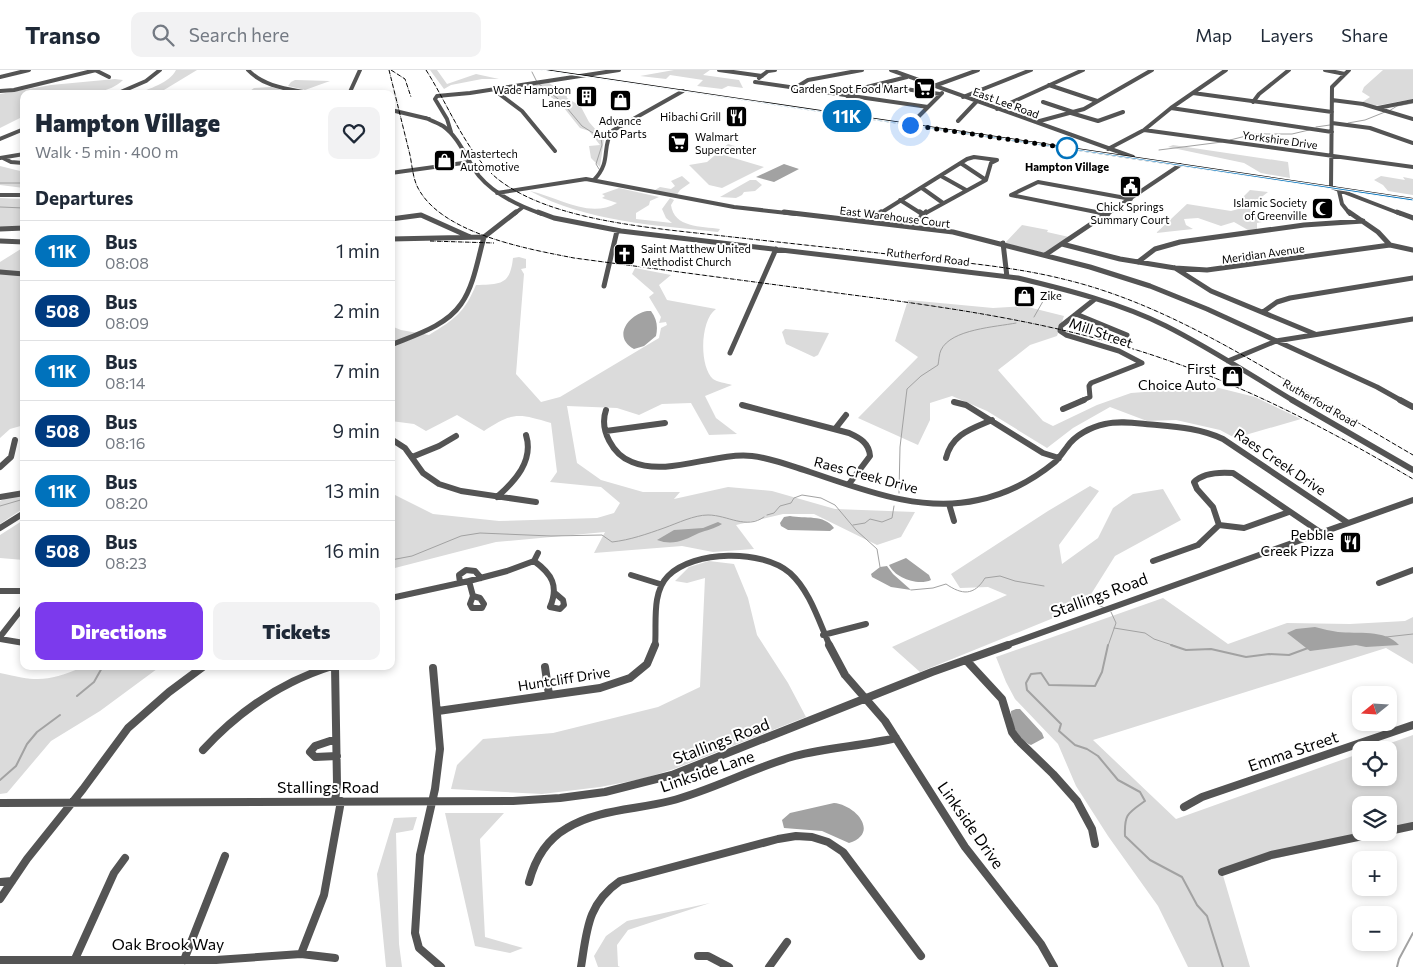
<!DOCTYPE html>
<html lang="en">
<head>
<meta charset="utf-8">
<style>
	:root { --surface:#fff; --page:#f2f2f3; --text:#1f2937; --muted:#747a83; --line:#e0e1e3; --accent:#7c3aed }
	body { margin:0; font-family:Commissioner,sans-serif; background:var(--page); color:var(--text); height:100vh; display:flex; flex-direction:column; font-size:19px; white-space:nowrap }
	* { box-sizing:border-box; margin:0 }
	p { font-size:16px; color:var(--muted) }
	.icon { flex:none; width:28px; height:28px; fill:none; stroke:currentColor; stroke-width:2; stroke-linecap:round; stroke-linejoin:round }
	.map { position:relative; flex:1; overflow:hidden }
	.panel { position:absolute; left:20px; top:20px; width:375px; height:580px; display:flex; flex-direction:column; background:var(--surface); border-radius:10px; box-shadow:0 2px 8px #0003 }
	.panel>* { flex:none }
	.badge { padding:0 10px; border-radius:16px; font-size:18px; line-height:32px }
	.needle { width:32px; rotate:252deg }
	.tools { position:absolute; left:1352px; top:616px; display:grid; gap:10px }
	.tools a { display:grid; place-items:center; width:45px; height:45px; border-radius:10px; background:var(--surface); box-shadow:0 2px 8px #0003; font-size:25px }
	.you { position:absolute; width:25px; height:25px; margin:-12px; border:4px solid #fff; border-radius:50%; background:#1a73e8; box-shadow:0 0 0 8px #1a73e833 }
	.map>.badge { position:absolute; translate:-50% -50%; box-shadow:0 0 0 2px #fff }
	h2 { padding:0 15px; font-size:19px; line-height:45px }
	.round { display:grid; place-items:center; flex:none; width:52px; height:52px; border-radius:10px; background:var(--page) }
	.summary { display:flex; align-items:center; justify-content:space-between; height:85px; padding:0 15px }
	h1 { font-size:24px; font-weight:800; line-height:38px }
	.action { display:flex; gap:10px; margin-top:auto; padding:10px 15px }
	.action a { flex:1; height:58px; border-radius:10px; background:var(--accent); color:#fff; font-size:20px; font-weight:800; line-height:58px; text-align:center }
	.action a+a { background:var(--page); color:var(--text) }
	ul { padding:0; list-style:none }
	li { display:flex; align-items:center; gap:15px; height:60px; padding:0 15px; border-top:1px solid var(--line) }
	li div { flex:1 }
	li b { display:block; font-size:19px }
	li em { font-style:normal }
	li .badge { min-width:55px; font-weight:700; text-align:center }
	header { display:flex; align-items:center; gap:30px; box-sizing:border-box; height:70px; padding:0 25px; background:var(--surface); border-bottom:1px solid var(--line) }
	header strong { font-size:24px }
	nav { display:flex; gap:28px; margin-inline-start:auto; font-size:18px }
	.search { width:350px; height:45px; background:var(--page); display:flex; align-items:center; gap:12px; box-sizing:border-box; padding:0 18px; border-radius:10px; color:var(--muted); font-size:19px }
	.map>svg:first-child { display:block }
	.green { fill:#dbdbdb }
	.water { fill:#a2a2a2 }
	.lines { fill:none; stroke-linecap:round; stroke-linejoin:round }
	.stream-far1 { stroke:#a2a2a2; stroke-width:1 }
	.stream { stroke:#a2a2a2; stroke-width:2 }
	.minor-far3 { stroke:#545454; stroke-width:4 }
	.minor-far2 { stroke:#545454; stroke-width:5 }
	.minor-far1 { stroke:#545454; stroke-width:6 }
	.minor { stroke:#545454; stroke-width:8 }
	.major { fill:#000; fill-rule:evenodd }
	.rail { stroke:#000; stroke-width:1; stroke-dasharray:4.5 1 0.5 1; stroke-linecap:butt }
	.line { fill:#0072bc; stroke:#fff }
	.walk { stroke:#000; stroke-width:5; stroke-dasharray:0 9 }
	.stop-dot { fill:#fff; stroke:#0072bc; stroke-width:2.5 }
	.labels { text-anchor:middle; stroke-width:4; stroke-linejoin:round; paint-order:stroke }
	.far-poi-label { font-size:11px; fill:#000; stroke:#fff; text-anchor:end }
	.far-street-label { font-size:11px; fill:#000; stroke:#fff }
	.far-stop-label { font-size:11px; font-weight:bold; fill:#000; stroke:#fff }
	.street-label { font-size:14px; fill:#000; stroke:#fff }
	.poi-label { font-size:14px; fill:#000; stroke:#fff; text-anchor:end }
	.near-street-label { font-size:16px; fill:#000; stroke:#fff }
</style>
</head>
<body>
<header>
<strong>Transo</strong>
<div class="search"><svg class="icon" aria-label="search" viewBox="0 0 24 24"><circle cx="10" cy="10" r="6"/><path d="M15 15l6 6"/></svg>Search here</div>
<nav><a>Map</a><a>Layers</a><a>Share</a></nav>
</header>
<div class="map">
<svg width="1413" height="897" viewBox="0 0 1413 897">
	<rect width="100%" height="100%" fill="#fff"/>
	<path class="green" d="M176,0h21l-38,23 91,-2 4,-3 17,-1 8,2 5,4 14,1h-162c12,-5 34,-11 40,-24z
		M430,0h7l10,14 29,-10 23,5h-17l-31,6 -7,4z
		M674,0h36l-7,5 36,5 4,8 -15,-2 -6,3 -25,-3 6,-6 -33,-5 -4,4 -26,-3z
		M1383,0h30v29l-38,7 -14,-3 9,-6 -8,-5 2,-5z
		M115,9l8,1c-21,21 -71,14 -99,14v22l-24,12v-34l51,-9z
		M295,10h1l34,1 -25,9 -17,-4 3,-4z
		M549,13l17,11 1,4 10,6 17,-3 -13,6 8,15 15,17 -4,28 -9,-9 -2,-12 11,-1 -11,-14 -9,-3 -20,-25 -28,-18z
		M728,74l10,3 -11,9 37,11 -42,21 -13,-3 -20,-20 18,-3z
		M1173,75l115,17 2,16 -29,-5 -17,-10 -76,-16z
		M0,96l24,6v16l-24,-3z
		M682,106l8,7 -10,7 -4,6 -21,-6 5,-3 11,2 4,-3 -4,-5z
		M1381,106l24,4 -2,-3 10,2v16l-25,-4 -5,-6 -9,-5z
		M750,110h6l6,5 -7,6 -11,1 -2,3 -6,3 -16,-1z
		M619,118l40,9 -9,4 -1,4 -13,8v6l36,4 -6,-5 -4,-9 8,-11 4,2 -3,5c3,23 30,21 49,24l-2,3c-63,-7 -131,-10 -188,-41 28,6 59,28 87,12l-15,-5 3,-2 -3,-2z
		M1250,120l18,2 -14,11 -4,8 3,2 26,2 2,3 -24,5v7h-9l-14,-8 -13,4 -23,-8 -14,1 2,6 7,4 -37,4 31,-29 44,7 11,-3 2,-12z
		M0,128l24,1v28l-24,2z
		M1022,155l26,5 -1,2 22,5 -21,17 -43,-11z
		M24,177v178l-14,4 -10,9v-176z
		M519,187l7,2v9l-5,1 3,5 -8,100 25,28 19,-5 99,-59 2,-10 6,-3 -1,-3 -7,1 2,-6 -12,-20 5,-4 -22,-19 3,-6 36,7 -12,10 8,15 49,9c-16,11 -17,57 -3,70 4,3 13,4 19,6l-27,11 11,22 21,16 -28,1 -18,-32 -29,1 -23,11 -22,-7 -50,-2 10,57 24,17 42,12h37l-6,7 54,-12 44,4 63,18 80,3 -14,25 -24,8 -63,-31h-31l-47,11 18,24 -41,3 -31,-6 -88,7 11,-21 -109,10 -105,27v-76l42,21 66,7 98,-3 17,-5 6,-10 -19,-16 -51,-5 7,-10 -6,-49c-33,-10 -38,-11 -67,8l-27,-16 -31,16 -12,-7 -23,-3v-95l10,4 28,5c26,-16 35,-22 47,-50 25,-1 34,0 37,-27z
		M908,230l85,8 31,-2 40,10 -7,20 -27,9 -32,25 45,51 10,5 44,-21 34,-12 40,-3 32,-6 52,13 46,22 -66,19 -15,-8 -44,-10 -29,1 -37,-14 -37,21 -26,20 -60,-37 -35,-15 -22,7v17l-12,25 -60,-27 60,-61 -23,-16z
		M785,259l44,4 -11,22 -4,2 -28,-13 -4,-12z
		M1090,416l9,5 -40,54 3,19 36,-26 15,-30 20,-14 30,-5 18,31 -66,36 -27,43 -37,20 -131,53 -28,-25 115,-52 -19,-8 -28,1 -9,-14 97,-63z
		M24,419v19l-24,16v-23z
		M22,451l2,39 -24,-2v-23z
		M709,491l25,3 14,34 9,37 31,48 18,34 -132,52 -32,10 -42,8 -58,7 -91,-5 6,-24 26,-26 70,-6 105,-26 42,-20 5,-109 -18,5 -12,-2 14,-14z
		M1163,528l65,46 59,-21 63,1 55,-3 8,-4v47l-27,-16 -293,92 83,79 185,-66v25h28v-28h-18l42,-15v89l-24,6v-25h-28v27l16,1 -155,39 28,95h-62l-30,-61 -50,-70 -32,-50 -18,-42 -43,-45 -9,-17 -10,-25z
		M85,596h76l-61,45 -49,30 -44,52 -7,1v-121c39,9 47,9 85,-7z
		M445,743h59l-24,26 5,98 38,11 -13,5 -35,-7z
		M417,747l-4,13 -17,3 3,111 3,23h-16l-9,-93 17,-56z
		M710,833l-82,27 -11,15 1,21 2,1h-22l-4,-11 12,-20 21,-15z"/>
	<path class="water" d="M784,94l15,5 -25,13 -18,-5z
		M647,241h4c6,8 7,16 5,25l-12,10 -10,3c-22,-12 -6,-34 13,-38z
		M790,446c15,3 34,-2 44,12l-4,3 -42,-1 -7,-4 -1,-3 4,-6z
		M718,452l4,2c-8,5 -15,6 -23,9 -14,7 -26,13 -42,7l17,-10 29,-2z
		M906,488l23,17 2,5c-13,6 -36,-2 -42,-15z
		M887,496l6,8 18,16 -20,-3 -19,-10 -1,-3 9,-7z
		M1315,557c8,2 16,4 23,5 19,2 47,-3 61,13l-33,2 -10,-2 -46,6 -23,-18 9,-4z
		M1016,639h4l22,24 2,5 -13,7c-13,-5 -20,-21 -20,-34z
		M834,733c22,2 46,30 15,40l-27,-12 -38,-3 -2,-8 8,-7z"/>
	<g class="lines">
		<path class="stream-far1" d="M532,2l5,10
			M539,14l23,18 20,24 19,12 1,7 -6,19 3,5
			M1389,41l8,-5 16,-3
			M1348,53l17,-3 20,-8
			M1316,57l14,-2
			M1230,70l24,-6h38l17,-4
			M1159,80l63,-8
			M0,113h24
			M0,137l24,1
			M1034,247l16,-28
			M899,423l1,-46 7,-58 14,-13 17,-11c1,-5 1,-11 3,-15 10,-21 55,-23 75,-27
			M0,436l24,-7
			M767,445l7,-2 6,-7 11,-3 3,-5 8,-3 19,3 14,7 21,25 21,19 3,18
			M853,455l12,-2 5,-4 12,3 10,-4 2,-12
			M391,490l21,-4 49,-20 19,-3 71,3 51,-1 10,7c18,-2 35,-8 52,-14 14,-5 30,-13 44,-13 20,0 38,15 56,2
			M911,520l22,-2 13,-4c16,11 28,12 39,-6l15,-2 15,5 29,5
			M1079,528l26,10
			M1114,558l31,5 9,6 21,7
			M1386,567l27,-3
			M1108,576l8,-23 -5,-11"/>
		<path class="stream" d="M1108,575l-6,27 -7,14 -46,-1 -8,-12 -10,1 -5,9 1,7 34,34 -2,7 16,14 12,4 11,7 20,24 22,12 5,9c-17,12 -21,13 -20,35l25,24 32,17 15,28 10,11 16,51
			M1171,575l15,5 25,-1 35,8 23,-3 20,1 19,-7
			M77,626l17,-14 9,-16
			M0,710l16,-14 11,-22 10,-12 23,-17
			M1397,897l2,-8 14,-26"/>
		<path class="minor-far3" d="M95,0l14,7
			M248,0c17,18 43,19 66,24
			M719,0l43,6
			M891,0l242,87
			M1325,0l20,4
			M1349,0l-17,17 -1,100 70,27
			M0,7l29,-7
			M759,8l9,-7 7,-1
			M755,12l173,25
			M877,15l63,9
			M1049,15l48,16
			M934,16l44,-16
			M795,18l13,-8 54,-10
			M494,20l28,21 33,40
			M0,21l14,-1 82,-20
			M1193,23l139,19
			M116,24l30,-13 14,-11
			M349,24l11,-24
			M963,27l68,-27
			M1332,30l31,4 50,15
			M1043,32l30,10
			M1253,32l6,-8 30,-24
			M1171,38l161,24
			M1378,38l35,-7
			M997,39l86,-39
			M391,40l38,9
			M831,43l28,-24 48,-12
			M1071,43l27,8 25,-9
			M426,48c6,3 12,5 17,8 17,12 24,35 36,50 16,19 40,30 63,38
			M958,51l18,-19
			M1036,52l48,-13 68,-39
			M1332,53l38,5 43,15
			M910,55l32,-32
			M1144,60l269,37
			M451,62l-4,-13 -12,-20 2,-3 33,-3 149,-23
			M0,69l24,-10
			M1108,79l36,-19 27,-22 55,-38
			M0,88l24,-4
			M3,88l8,4 12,1
			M962,94l24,16
			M391,103l79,-11
			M941,106l25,14
			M594,110c18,-19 7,-31 18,-49l71,-40
			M922,118l21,15
			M1339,121l3,13 8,10
			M497,123l89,-14 148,28 62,7
			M0,125h24
			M900,130l22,14
			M514,144l9,-7
			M879,144l88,-55 7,-2 23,3 -6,3 -5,17 -62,34
			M1106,144l-95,-19 27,-13 93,17
			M1107,144l73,-49"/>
		<path class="minor-far2" d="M538,142l16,6 67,13 397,47c50,12 102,25 148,48 44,22 86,50 128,75
			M784,142l169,20 137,35 60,19 57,23 170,78 25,14
			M920,142l3,2
			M1099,142l9,2
			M1349,142l29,20 12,13
			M1397,142l16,6
			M877,145l4,-3
			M391,149l30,-4 49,22
			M912,156l14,-14
			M0,159l24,-1
			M391,169l93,-2 32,-25
			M0,171l24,1
			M1003,173l4,34
			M1062,174l58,15 55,9 32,2 183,-25 23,5
			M1045,185l64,-43
			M1138,192l17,-13 25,-7 124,-17 59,-4
			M1175,198l36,23 104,43
			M0,202l24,2
			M604,216l13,-55
			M1263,242l14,-10 13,-4 123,-20
			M1076,244l51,21
			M391,275c24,-10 55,-19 70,-41 13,-18 17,-46 23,-67
			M730,283l46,-104
			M1228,291l48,-20 137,-22
			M1081,331l9,-4 -1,-11 2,-3 51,-20 -23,-12 -53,-16 -6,-4 1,-5 34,-27"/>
		<path class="minor-far1" d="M1292,330l121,70
			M1400,330l13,7
			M954,332l12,3 77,48 16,5
			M742,335l107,28c11,5 20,10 21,23l-21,28
			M1063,339l21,-9
			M606,340c-7,20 7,45 26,52 36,15 82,-10 120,-6 19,2 39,10 58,16 54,18 111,41 168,28 29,-6 55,-20 77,-38 5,-5 8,-10 12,-15 8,-12 24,-20 38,-23 17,-4 35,0 52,1 23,2 45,4 66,14l125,84
			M835,359l11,-14
			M606,361l59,-8
			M391,369l14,9 18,25 16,11 22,7 75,11
			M412,387l27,-11 17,-10
			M946,388c6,-24 25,-29 46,-38
			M0,397l11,-10 4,-17
			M0,427l24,-4
			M497,427c18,-16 37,-36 29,-62
			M949,434l5,17
			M1219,455l25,3 45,-16
			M0,458l24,-15
			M534,491c18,13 25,25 16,46l10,2 4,-4 -1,-5 -7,-6
			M1153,491l45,-16 21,-20 -6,-18 -16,-18 -3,-7c10,-10 26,-10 39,-9l87,59
			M631,505l29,9
			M469,511l4,15
			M460,513l-1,-8 7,-5 9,1 6,7
			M1379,513l34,-13
			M0,521h24
			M473,526l7,2 4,6 -2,4h-10l-2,-4z
			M391,528l78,-17 38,-10 27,-10 4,-8
			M823,565l43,-11
			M0,567l24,-31
			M0,569l24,4
			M655,576c2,-21 -4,-53 13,-70 26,-26 94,-27 122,-3 20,18 29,49 40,73
			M1004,576l409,-146"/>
		<path class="minor" d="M829,575l16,30 40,46 80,126 76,97 13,23
			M966,590l36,39 10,33 6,8 35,34 24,27 15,28 3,15
			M335,596l2,118 -2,17
			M545,597l4,28
			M433,598l7,81 -5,40 -15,66 -5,78 4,15 22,19
			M438,641l162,-23 30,-10 17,-14 8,-19
			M336,669l-21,7 -5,6 5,5 22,-1
			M203,680c36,-39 78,-68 129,-84
			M0,733l513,-2 47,-3 45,-6 67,-17 260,-103 76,-27
			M1184,737l18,-10 211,-72
			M1389,761l24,-5
			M1222,802l49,-17 111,-23
			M0,812l12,-1
			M529,812c6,-23 17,-42 38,-54 31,-19 68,-18 103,-27 43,-11 82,-33 125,-45 33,-9 68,-10 101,-18
			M0,829l27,-40 56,-70 45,-61 41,-36 35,-26
			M301,884l23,-59 17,-94
			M698,886h10l21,11
			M75,889l39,-86 11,-15
			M0,890h216l85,-6 34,4
			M184,890l41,-104
			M581,897c6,-37 6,-63 39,-86l158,-42 18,-3 16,1 16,5 15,10 78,104
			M769,897l18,-25"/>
		<path class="major" d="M541,0h10l862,128v2l-275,-40z"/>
		<path class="rail" d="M389,0c7,28 14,57 21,85 2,10 3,24 8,33 24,46 110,61 156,70 90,12 181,24 271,36 108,14 215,29 319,65 88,30 169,73 249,120
			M391,0l14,9 6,18
			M426,0c22,34 41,85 73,110 55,42 157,48 224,56 64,7 128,14 192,21 50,6 100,10 148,22 80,19 151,59 221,100 43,25 86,51 129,76
			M430,171l64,2"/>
	</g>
	<path class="line" d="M540,0h2l871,129v2z"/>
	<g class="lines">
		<path class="walk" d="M910,55l165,24 -8,-1"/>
	</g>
	<defs>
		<symbol id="supermarket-square" viewBox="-11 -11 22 22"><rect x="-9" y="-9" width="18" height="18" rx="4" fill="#000" stroke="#fff"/><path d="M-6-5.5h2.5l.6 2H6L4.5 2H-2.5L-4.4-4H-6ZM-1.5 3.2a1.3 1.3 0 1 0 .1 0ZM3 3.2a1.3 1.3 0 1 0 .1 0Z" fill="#fff"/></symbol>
		<symbol id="building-square" viewBox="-11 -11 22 22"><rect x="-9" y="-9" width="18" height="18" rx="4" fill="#000" stroke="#fff"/><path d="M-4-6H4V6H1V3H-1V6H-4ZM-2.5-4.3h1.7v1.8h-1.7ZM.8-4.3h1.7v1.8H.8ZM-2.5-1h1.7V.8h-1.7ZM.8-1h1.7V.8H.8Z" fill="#fff"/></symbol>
		<symbol id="shop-square" viewBox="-11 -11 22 22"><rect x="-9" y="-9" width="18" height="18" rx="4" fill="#000" stroke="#fff"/><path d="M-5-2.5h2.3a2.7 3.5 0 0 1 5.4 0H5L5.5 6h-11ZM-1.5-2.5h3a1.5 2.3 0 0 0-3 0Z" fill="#fff"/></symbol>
		<symbol id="restaurant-square" viewBox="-11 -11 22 22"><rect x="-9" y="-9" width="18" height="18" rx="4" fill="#000" stroke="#fff"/><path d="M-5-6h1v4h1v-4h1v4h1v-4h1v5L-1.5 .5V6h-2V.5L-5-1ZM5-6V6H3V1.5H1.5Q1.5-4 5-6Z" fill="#fff"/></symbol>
		<symbol id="civic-square" viewBox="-11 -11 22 22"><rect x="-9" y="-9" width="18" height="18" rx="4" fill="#000" stroke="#fff"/><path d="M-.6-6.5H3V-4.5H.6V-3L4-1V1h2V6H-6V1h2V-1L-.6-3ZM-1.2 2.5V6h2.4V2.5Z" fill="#fff"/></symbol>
		<symbol id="mosque-square" viewBox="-11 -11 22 22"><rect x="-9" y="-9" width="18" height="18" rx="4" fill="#000" stroke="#fff"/><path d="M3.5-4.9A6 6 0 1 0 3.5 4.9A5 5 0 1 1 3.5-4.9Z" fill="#fff"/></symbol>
		<symbol id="church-square" viewBox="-11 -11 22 22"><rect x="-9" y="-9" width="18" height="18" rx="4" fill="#000" stroke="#fff"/><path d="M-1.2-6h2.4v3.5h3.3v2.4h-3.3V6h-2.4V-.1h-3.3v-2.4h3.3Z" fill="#fff"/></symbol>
	</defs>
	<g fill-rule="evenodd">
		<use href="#supermarket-square" x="912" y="6" width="25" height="25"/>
		<use href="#building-square" x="574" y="14" width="25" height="25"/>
		<use href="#shop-square" x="608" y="18" width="25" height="25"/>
		<use href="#restaurant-square" x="724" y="34" width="25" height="25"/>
		<use href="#supermarket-square" x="666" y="60" width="25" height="25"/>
		<use href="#shop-square" x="432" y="78" width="25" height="25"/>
		<use href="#civic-square" x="1118" y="104" width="25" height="25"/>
		<use href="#mosque-square" x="1310" y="126" width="25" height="25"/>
		<use href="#church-square" x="612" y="172" width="25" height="25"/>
		<use href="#shop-square" x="1012" y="214" width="25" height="25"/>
		<use href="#shop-square" x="1220" y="294" width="25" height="25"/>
		<use href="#restaurant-square" x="1338" y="460" width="25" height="25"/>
	</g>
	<circle class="stop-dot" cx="1067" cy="78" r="10"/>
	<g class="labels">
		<g class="far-poi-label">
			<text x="908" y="23">Garden Spot Food Mart</text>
			<text x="571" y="24">Wade Hampton<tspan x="571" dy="13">Lanes</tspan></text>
			<text x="721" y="51">Hibachi Grill</text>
			<text x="620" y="55" text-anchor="middle">Advance<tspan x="620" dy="13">Auto Parts</tspan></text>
			<text x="695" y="71" text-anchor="start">Walmart<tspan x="695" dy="13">Supercenter</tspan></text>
			<text x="460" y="88" text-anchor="start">Mastertech<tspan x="460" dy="13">Automotive</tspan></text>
			<text x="1307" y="137">Islamic Society<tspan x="1307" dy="13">of Greenville</tspan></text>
			<text x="1130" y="141" text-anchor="middle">Chick Springs<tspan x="1130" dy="13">Summary Court</tspan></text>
			<text x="641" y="183" text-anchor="start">Saint Matthew United<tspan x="641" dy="13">Methodist Church</tspan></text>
			<text x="1040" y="230" text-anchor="start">Zike</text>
		</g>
		<g class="far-street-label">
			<text transform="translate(1006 33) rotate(20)" y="4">East Lee Road</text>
			<text transform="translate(1280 70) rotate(8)" y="4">Yorkshire Drive</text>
			<text transform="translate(895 147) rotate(7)" y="4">East Warehouse Court</text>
			<text transform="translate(1263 184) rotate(-8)" y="4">Meridian Avenue</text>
			<text transform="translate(928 187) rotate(7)" y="4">Rutherford Road</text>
			<text transform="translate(1320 333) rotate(30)" y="4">Rutherford Road</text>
		</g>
		<g class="far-stop-label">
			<text x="1067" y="101">Hampton Village</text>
		</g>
		<g class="street-label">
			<text transform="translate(1101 263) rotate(19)" y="5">Mill Street</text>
			<text transform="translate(1280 392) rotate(34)" y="5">Raes Creek Drive</text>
			<text transform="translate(866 405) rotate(15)" y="5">Raes Creek Drive</text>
			<text transform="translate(564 609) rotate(-9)" y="5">Huntcliff Drive</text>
		</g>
		<g class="poi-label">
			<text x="1216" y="304">First<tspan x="1216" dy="16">Choice Auto</tspan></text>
			<text x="1334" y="470">Pebble<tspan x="1334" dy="16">Creek Pizza</tspan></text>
		</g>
		<g class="near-street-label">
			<text transform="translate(1099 525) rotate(-20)" y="6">Stallings Road</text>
			<text transform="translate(721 671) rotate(-21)" y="6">Stallings Road</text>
			<text transform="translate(1293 681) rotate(-19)" y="6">Emma Street</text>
			<text transform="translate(707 701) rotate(-19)" y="6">Linkside Lane</text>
			<text x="328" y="723">Stallings Road</text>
			<text transform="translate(971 755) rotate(55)" y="6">Linkside Drive</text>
			<text x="168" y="880">Oak Brook Way</text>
		</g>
	</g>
</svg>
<div class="tools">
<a><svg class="needle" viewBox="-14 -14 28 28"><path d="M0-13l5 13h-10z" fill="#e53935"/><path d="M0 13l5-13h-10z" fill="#747a83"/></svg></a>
<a><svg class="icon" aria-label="locate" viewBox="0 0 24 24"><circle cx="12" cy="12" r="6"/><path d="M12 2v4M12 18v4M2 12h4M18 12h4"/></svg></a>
<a><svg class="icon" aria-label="layers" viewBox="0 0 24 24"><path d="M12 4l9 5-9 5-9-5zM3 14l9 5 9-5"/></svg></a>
<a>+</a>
<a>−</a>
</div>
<div class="you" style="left:910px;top:55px"></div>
<b class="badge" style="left:847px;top:46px;background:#0072bc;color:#fff">11K</b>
<section class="panel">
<div class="summary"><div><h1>Hampton Village</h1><p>Walk · 5 min · 400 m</p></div><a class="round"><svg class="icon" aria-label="heart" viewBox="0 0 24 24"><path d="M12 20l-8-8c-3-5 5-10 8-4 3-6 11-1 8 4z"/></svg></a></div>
<h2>Departures</h2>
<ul>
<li><span class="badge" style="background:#0072bc;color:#fff">11K</span><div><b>Bus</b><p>08:08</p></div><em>1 min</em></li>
<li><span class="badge" style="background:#003b80;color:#fff">508</span><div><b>Bus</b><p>08:09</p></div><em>2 min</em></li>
<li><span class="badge" style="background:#0072bc;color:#fff">11K</span><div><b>Bus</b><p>08:14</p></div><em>7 min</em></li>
<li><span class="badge" style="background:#003b80;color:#fff">508</span><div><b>Bus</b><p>08:16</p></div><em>9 min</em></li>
<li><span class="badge" style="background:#0072bc;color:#fff">11K</span><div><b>Bus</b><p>08:20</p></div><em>13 min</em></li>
<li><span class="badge" style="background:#003b80;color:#fff">508</span><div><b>Bus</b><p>08:23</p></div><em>16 min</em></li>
</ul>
<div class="action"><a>Directions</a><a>Tickets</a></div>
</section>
</div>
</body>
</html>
